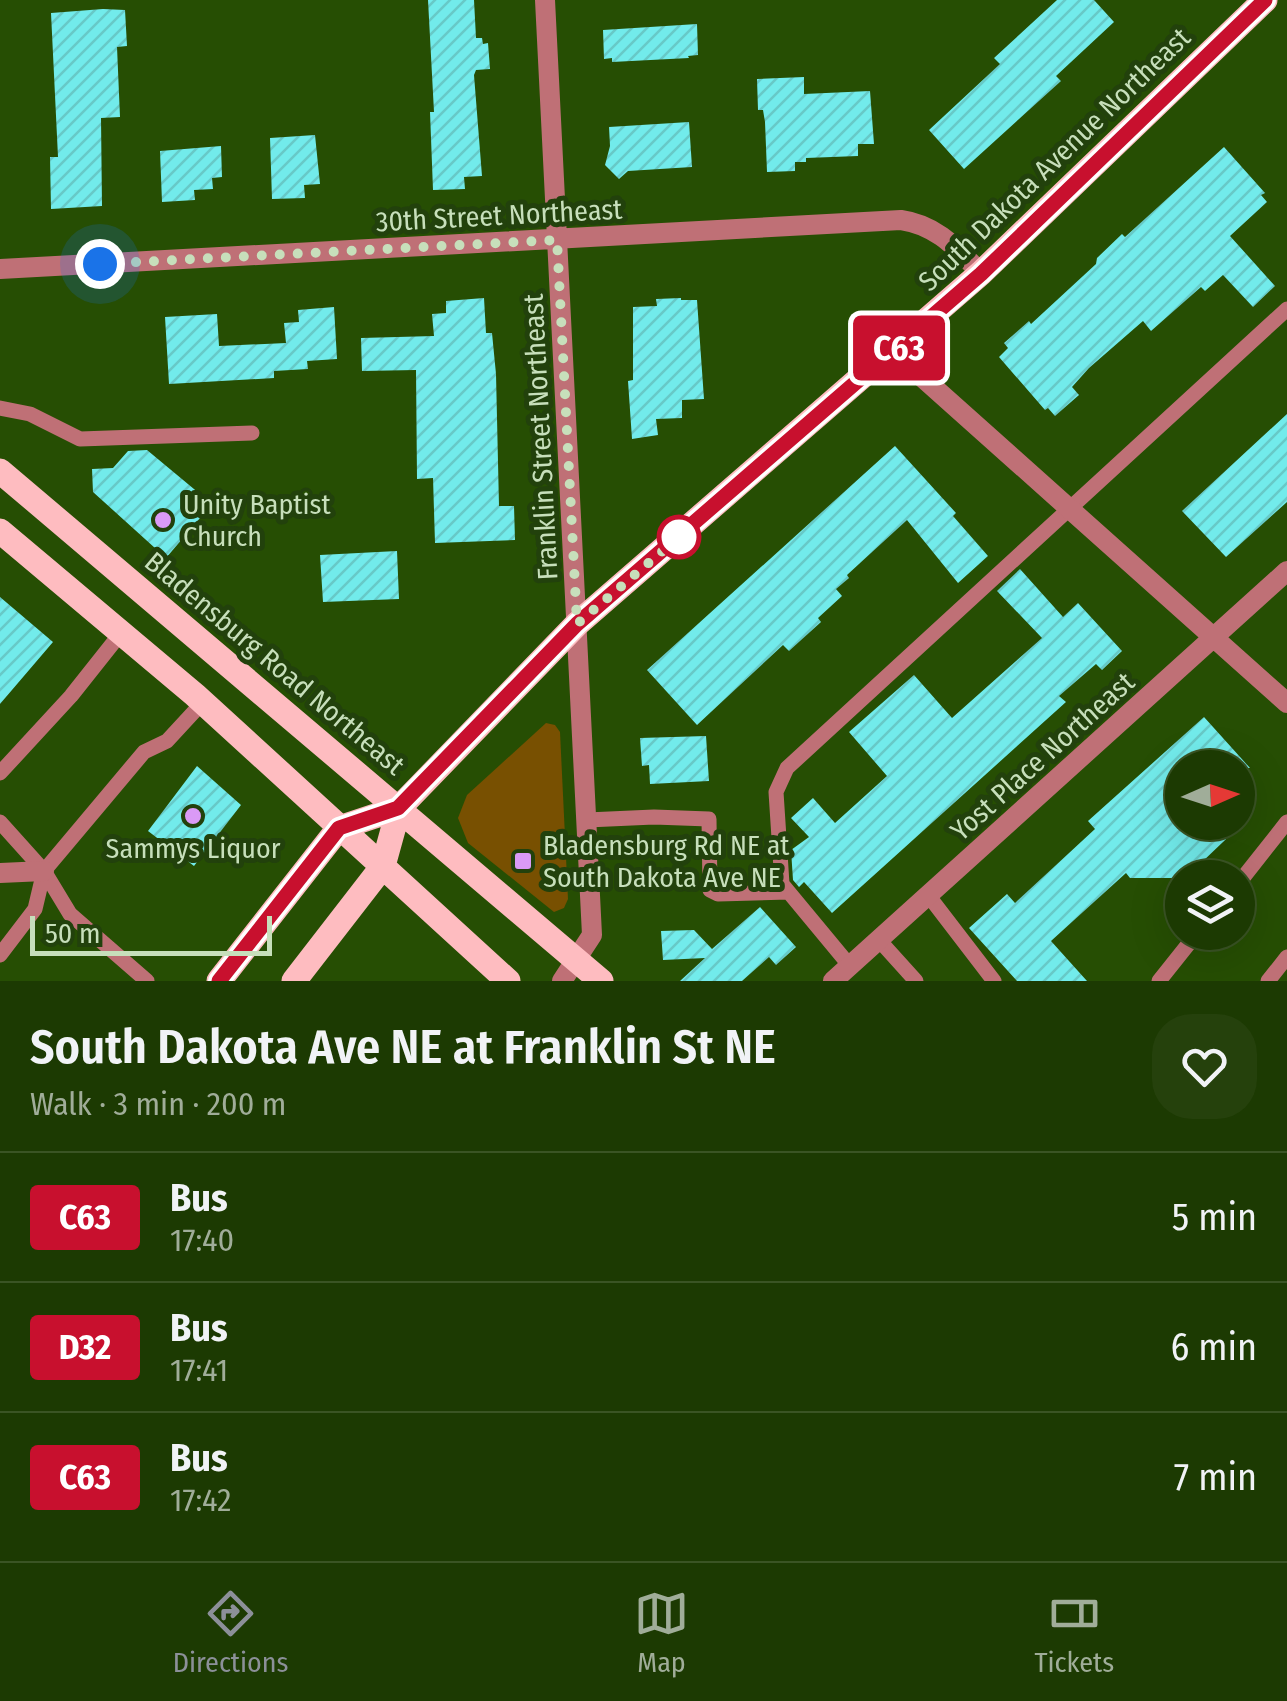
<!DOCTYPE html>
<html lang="en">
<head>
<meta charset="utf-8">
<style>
	:root { --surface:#1c3a02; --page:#25410c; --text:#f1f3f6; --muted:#a0ad99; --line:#3a5424; --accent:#8c9099 }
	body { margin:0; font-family:"Fira Sans Condensed",sans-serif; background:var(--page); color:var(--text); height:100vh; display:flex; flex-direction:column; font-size:38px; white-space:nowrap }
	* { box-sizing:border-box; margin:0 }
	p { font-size:32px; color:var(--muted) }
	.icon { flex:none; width:55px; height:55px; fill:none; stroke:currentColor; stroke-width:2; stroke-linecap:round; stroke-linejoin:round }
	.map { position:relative; height:981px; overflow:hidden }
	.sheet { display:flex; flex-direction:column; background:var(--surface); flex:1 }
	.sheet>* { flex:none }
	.badge { padding:0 20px; border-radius:8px; font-size:35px; line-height:65px }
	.needle { width:65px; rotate:87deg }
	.buttons { position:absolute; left:1165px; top:750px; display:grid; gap:20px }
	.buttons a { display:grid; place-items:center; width:90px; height:90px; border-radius:50%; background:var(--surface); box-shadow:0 10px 40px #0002,0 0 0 2px var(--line); font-size:50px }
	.scale { position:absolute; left:30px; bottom:25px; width:242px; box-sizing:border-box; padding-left:10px; border:5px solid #c7dfbb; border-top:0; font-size:28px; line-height:35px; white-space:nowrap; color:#c7dfbb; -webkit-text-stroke:8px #22410c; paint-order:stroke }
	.you { position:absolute; width:50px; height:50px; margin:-25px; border:8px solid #fff; border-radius:50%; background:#1a73e8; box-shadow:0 0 0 15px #1a73e833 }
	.map>.badge { position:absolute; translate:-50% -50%; box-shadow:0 0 0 5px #fff }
	.round { display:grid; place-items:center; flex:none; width:105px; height:105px; border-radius:40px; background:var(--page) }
	.headline { display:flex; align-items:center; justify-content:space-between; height:170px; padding:0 30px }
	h1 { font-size:48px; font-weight:600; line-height:75px }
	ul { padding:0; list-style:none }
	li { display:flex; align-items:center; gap:30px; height:130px; padding:0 30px; border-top:2px solid var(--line) }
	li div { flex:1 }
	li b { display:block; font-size:38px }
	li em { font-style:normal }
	li .badge { min-width:110px; font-weight:700; text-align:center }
	.tab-bar { display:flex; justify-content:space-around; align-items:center; height:140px; border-top:2px solid var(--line); background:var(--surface); font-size:28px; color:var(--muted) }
	.tab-bar a { display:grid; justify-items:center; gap:5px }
	.tab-bar .current { color:var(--accent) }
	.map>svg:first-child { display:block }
	.park { fill:#785001 }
	.building { fill:url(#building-hatch) }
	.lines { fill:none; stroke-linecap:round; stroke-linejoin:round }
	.service { stroke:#bf7076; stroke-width:15 }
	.minor { stroke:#bf7076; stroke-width:20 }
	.primary { stroke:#febcc0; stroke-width:25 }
	.line-casing { stroke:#fff; stroke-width:22 }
	.line { stroke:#c8102e; stroke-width:15 }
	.walk { stroke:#c7dfbb; stroke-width:10; stroke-dasharray:0 18 }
	.poi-dot { fill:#da9af6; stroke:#22410c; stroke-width:4 }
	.stop-dot { fill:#fff; stroke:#c8102e; stroke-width:5 }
	.labels { text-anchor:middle; stroke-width:10; stroke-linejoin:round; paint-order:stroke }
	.street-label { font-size:28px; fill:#c7dfbb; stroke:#22410c }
	.poi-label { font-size:28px; fill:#c7dfbb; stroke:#22410c; text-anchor:start }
</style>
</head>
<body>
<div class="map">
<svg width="1287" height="981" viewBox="0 0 1287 981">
	<defs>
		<pattern id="building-hatch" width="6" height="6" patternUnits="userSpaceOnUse" patternTransform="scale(2.5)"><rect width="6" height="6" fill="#72ebeb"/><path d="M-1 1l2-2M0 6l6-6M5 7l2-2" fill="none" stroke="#67c9c7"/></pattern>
	</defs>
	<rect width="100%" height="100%" fill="#264e03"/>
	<path class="park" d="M546,723l9,2 5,7 8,167 -4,9 -10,4 -86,-69 -10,-25 9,-23z"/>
	<path class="building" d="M428,0h46l2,38h6l1,6 5,-1 2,26 -14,1 -2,5 8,101 -18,1 1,12 -32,1 -3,-78h4z
		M1057,0h37l20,22 -58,54 5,5 -97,88 -35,-39 71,-66 -6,-6z
		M103,9l22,1 2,36 -10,1 3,70 -19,1 1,88 -51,3 -1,-52h8l-7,-144z
		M697,24l1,31 -10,1 1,2 -77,4v-4l-8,1 -1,-29z
		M804,77v17l66,-3 4,53h-16v12l-52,2v4h-11v9l-28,1 -2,-50 -2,-12h-5l-1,-31z
		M689,122l3,45 -64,4 -9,8 -14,-14 5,-19 -1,-19z
		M315,135l5,49 -16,1 1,13 -33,1 -2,-61z
		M221,146l1,31 -10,1 1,11 -19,1 1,10 -33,2 -2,-51z
		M1224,147l41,46 -4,2 6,7 -37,34 45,50 -22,21 -30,-32 -18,16 -4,-4 -50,44 -8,-10 -54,47 -17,19 7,8 -24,21 -7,-8 -3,2 -46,-53 9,-9 -4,-5 25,-22 2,3 65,-60 1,-6 25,-24 3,3z
		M484,298l2,35h6l4,41 3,132h15l1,34 -80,3 -2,-65 -16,1 -1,-109 -54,1 -1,-33 73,-2 -2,-22 14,-1v-12z
		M681,298v2h16l7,99 -22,1v18l-26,1 2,16 -26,4 -4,-58 5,-1v-73l24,-1 -1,-7z
		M334,307l3,52 -30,2 1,8 -34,2v7l-105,6 -4,-67 52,-3 2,32 67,-3 -2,-20 15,-1 -1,-12z
		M1287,414v88l-61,55 -44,-46z
		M895,446l61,67 -3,3 35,40 -30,27 -51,-63 -60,55 2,3 -13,11 6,7 -24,22 3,4 -32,29 -6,-6 -86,80 -50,-55z
		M147,450l65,54 -46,54 -73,-66 -1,-23 21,-1 15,-17z
		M397,551l2,48 -76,3 -3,-47z
		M1020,569l43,48 15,-14 44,48 -20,19 -6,-6 -37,32 7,6 -234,211 -28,-31 -5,5 -6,-7 -2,-30 18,-13 -18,-19 22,-20 22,25 52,-47 -38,-44 65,-57 38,43 90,-80 -45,-47z
		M0,597l53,45 -53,62z
		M1204,717l46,51h-68v54h62l-42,40 15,16h-87l-4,-5 -75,68 36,40h-70l-48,-53 38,-34 8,9 80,-74 -7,-8z
		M706,736l3,45 -59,3 -1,-19 -7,1 -2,-28z
		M197,766l44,39 -47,61 -46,-35z
		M760,907l36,40 -20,18 -7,-8 -27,24h-62l25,-23 -42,2 -2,-29 33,-1 18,19z"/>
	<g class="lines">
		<path class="service" d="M0,408l30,6 50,25 172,-6
			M0,773l71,-77 50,-63
			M587,820l67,-3 55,2 1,71 8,4 70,-2
			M0,822l44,49 26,43 77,67
			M1238,884l49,-62
			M928,895l66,86
			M879,940l37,41
			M0,955l35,-46 9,-38 100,-119 23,-11 36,-39
			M850,966l-68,-82 -6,-92 11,-24 500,-459
			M1159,981l39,-49
			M1268,981l19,-24"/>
		<path class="minor" d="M545,0l47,935 -30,46
			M0,269l901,-49c36,5 56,29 80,53
			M894,352l393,351
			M0,873l44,-2
			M833,981l454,-410"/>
		<path class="primary" d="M0,471l601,510
			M0,531l195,164 313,286
			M219,981l120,-153 60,-20 178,-184 404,-351 284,-273
			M294,981l89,-115 16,-58"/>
	</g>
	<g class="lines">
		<defs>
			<path id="line" d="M219,981l120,-153 59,-20 179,-184 404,-350 284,-274"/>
		</defs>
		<use href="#line" class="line-casing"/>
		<use href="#line" class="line"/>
		<path class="walk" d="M100,264l457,-24 20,384 102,-87"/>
	</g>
	<g class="poi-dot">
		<circle cx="163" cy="520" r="10"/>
		<circle cx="193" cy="816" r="10"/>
		<rect x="513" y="851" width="20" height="20" rx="5"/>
	</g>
	<circle class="stop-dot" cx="679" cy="537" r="20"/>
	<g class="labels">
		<g class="street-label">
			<text transform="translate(1054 159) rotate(-44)" y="10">South Dakota Avenue Northeast</text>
			<text transform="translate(499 215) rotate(-3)" y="10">30th Street Northeast</text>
			<text transform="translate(540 437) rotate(-93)" y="10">Franklin Street Northeast</text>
			<text transform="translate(275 663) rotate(40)" y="10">Bladensburg Road Northeast</text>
			<text transform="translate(1042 756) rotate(-42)" y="10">Yost Place Northeast</text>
		</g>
		<g class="poi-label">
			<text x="183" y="514">Unity Baptist<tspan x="183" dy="32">Church</tspan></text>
			<text x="543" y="855">Bladensburg Rd NE at<tspan x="543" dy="32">South Dakota Ave NE</tspan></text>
			<text x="193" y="858" text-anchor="middle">Sammys Liquor</text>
		</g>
	</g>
</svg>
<div class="buttons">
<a><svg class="needle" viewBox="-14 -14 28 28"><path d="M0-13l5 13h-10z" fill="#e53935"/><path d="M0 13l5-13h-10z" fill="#a0ad99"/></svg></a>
<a><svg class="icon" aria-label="layers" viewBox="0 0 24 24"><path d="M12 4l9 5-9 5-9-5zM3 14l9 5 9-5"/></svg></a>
</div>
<div class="scale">50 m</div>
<div class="you" style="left:100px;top:264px"></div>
<b class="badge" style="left:899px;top:348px;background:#c8102e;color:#fff">C63</b>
</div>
<section class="sheet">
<div class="headline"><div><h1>South Dakota Ave NE at Franklin St NE</h1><p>Walk · 3 min · 200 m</p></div><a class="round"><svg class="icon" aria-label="heart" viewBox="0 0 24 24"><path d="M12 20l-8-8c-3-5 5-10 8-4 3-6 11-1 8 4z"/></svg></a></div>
<ul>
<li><span class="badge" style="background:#c8102e;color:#fff">C63</span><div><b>Bus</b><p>17:40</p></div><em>5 min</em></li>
<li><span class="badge" style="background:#c8102e;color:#fff">D32</span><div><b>Bus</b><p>17:41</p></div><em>6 min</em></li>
<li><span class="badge" style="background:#c8102e;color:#fff">C63</span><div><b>Bus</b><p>17:42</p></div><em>7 min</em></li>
</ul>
</section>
<nav class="tab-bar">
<a class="current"><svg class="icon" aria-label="directions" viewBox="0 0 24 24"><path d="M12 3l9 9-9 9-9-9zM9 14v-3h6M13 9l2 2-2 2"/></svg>Directions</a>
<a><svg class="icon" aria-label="map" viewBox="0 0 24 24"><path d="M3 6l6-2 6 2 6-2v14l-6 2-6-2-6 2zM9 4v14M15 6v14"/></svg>Map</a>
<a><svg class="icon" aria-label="tickets" viewBox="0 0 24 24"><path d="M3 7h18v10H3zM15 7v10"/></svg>Tickets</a>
</nav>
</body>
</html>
